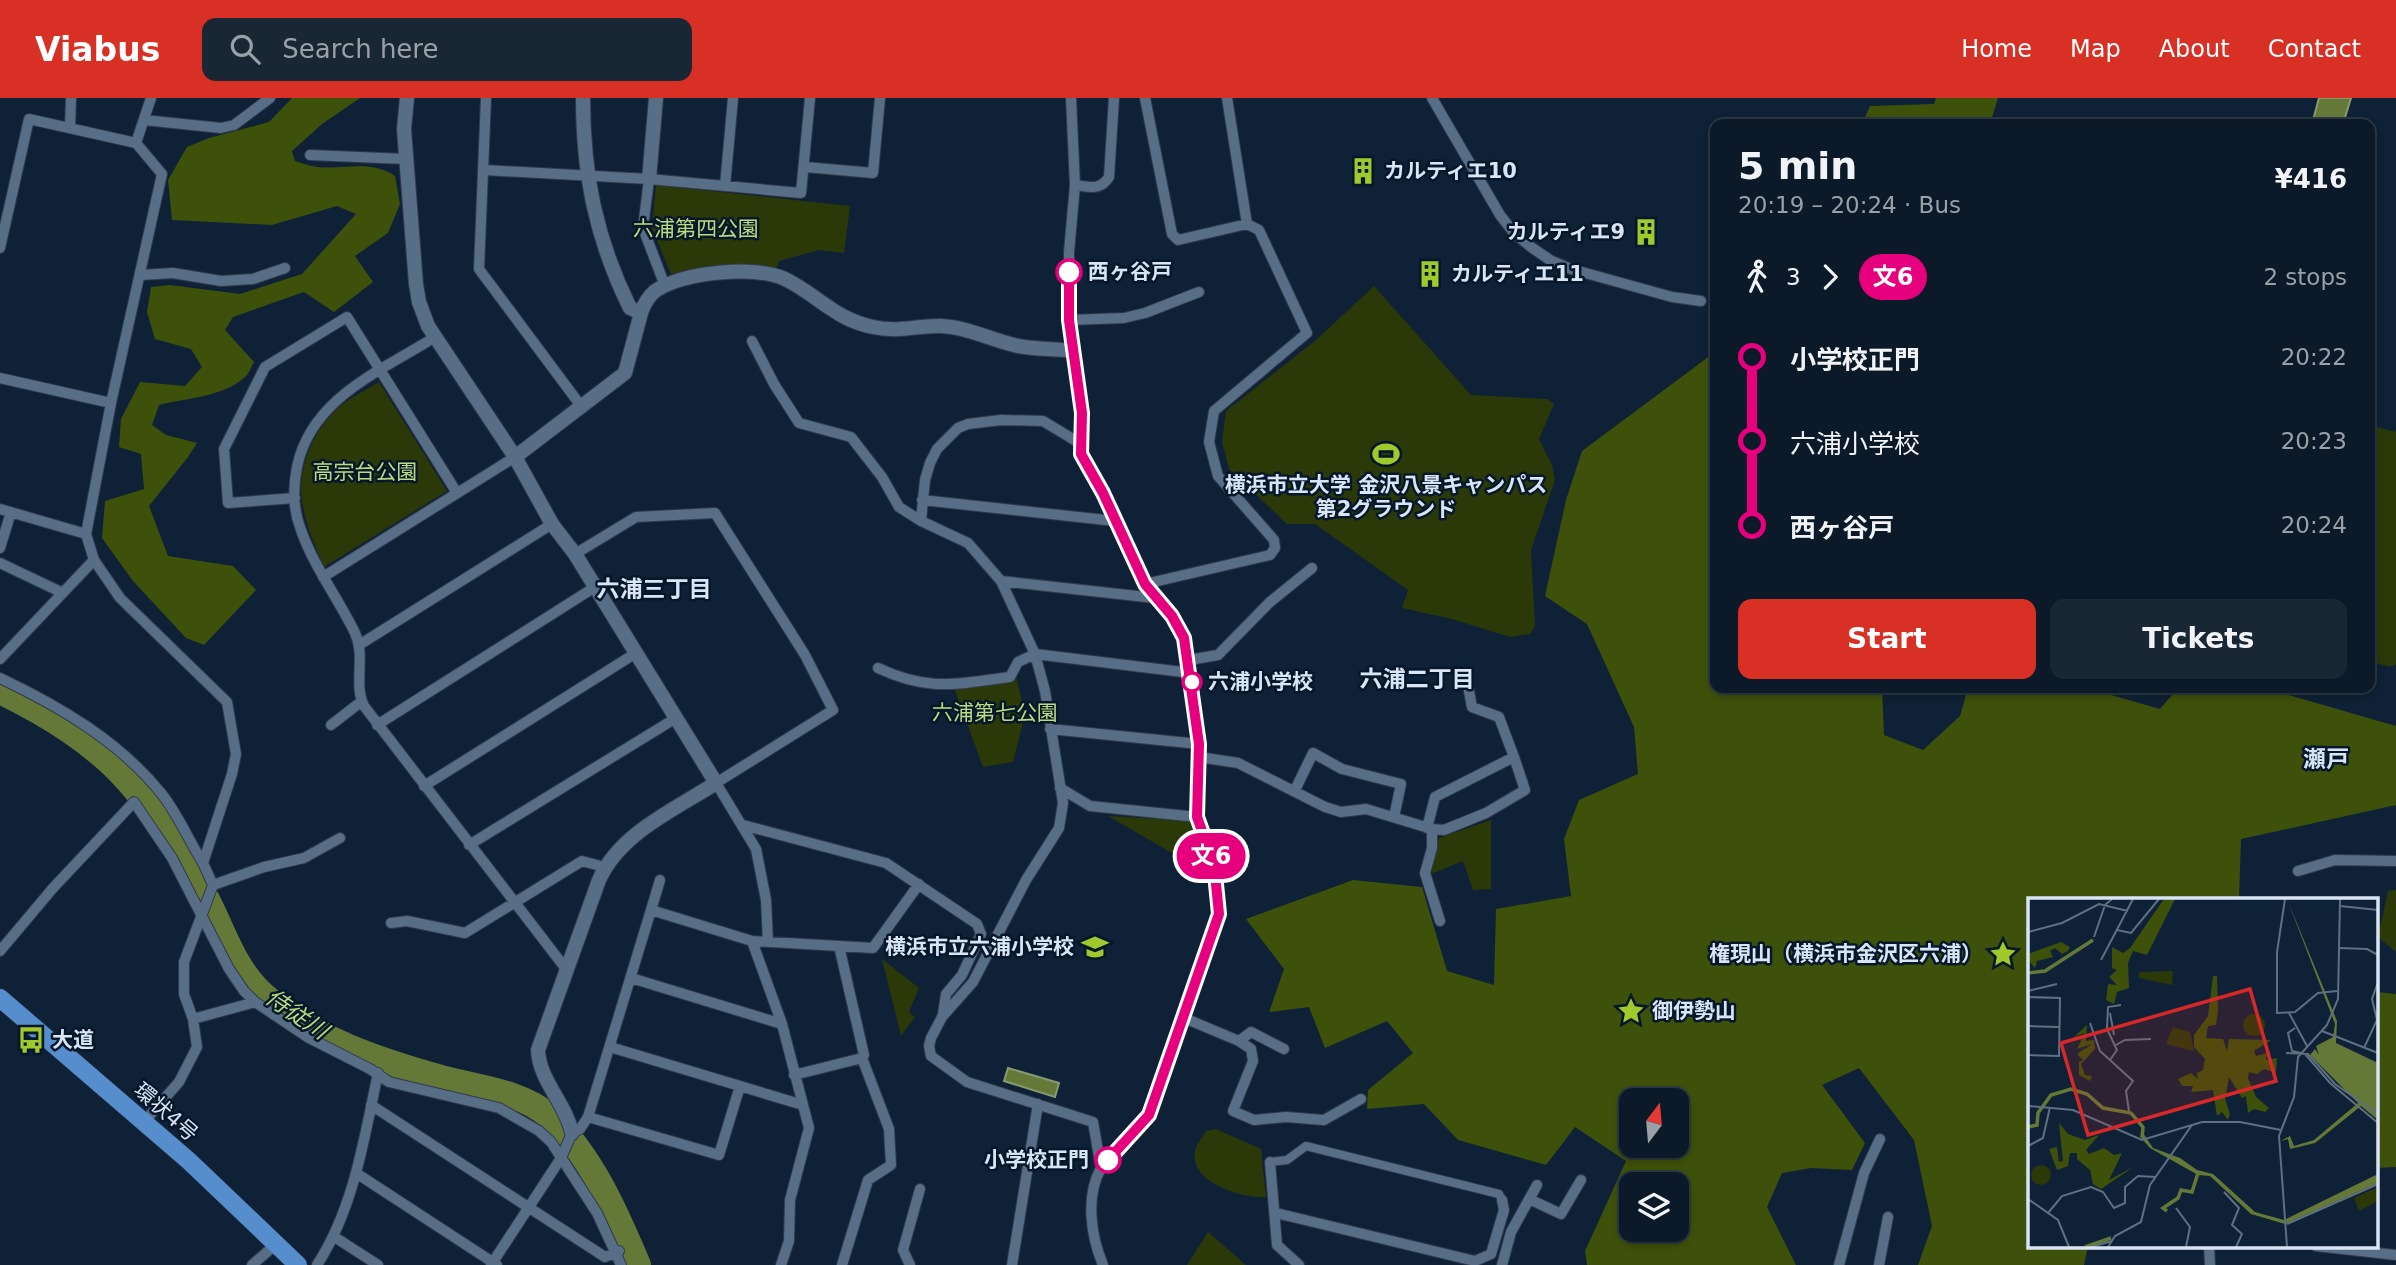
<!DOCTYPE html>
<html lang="en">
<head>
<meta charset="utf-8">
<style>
	:root { --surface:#0b1928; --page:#192634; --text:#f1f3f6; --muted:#9aa0a8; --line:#2b3845; --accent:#d93025 }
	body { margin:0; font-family:"DejaVu Sans","Noto Sans JP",sans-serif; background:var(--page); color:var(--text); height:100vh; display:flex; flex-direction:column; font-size:26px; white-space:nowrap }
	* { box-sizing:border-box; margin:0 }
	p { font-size:23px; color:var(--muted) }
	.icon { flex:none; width:38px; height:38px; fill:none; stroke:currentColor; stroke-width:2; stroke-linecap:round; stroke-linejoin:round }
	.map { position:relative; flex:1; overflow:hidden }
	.panel { position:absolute; left:1710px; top:21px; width:665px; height:574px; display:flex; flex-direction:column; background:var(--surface); border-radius:14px; box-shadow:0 4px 10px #0003,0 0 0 2px var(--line) }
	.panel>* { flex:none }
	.badge { padding:0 14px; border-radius:23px; font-size:24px; line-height:46px }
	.needle { width:46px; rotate:16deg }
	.tools { position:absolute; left:1619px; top:990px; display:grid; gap:14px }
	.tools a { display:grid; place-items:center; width:70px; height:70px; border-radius:14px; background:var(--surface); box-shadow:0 4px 10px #0003,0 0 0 2px var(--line); font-size:35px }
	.map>.badge { position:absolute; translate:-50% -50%; box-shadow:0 0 0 4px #fff }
	.legs { display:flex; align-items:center; gap:10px; height:77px; padding:0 28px; font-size:23px }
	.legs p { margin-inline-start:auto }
	.summary { display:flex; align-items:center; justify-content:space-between; height:119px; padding:0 28px }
	h1 { font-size:38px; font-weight:700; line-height:52px }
	.action { display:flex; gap:14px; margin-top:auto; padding:14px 28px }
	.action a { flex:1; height:80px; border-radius:14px; background:var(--accent); color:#fff; font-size:28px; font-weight:700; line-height:80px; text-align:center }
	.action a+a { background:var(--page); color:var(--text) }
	ul { padding:0 28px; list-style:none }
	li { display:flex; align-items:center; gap:24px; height:84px; font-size:26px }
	li i { display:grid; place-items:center; width:10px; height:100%; margin:0 9px; background:currentColor }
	li i::after { content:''; width:18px; height:18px; margin:-9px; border:5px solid; border-radius:50%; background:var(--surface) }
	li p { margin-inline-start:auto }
	li:first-child i { background:linear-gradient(#0000 50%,currentColor 0) }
	li:last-child i { background:linear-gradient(currentColor 50%,#0000 0) }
	header { display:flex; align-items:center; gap:42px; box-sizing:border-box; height:98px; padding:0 35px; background:var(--accent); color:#fff }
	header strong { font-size:33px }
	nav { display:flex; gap:38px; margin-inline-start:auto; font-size:24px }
	.search { width:490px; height:63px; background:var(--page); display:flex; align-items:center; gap:18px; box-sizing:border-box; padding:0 24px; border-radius:14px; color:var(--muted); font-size:26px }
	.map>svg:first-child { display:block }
	.green { fill:#2b3909 }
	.forest { fill:#3e510a; fill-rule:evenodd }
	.water { fill:#647937; stroke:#879970; stroke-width:2 }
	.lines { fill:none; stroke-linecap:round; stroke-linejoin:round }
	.river { stroke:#647937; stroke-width:26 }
	.pedestrian-casing { stroke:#303a4c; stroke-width:10 }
	.minor-casing { stroke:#303a4c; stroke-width:12 }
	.tertiary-casing { stroke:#303a4c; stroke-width:16 }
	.primary-casing { stroke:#303a4c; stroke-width:19 }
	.pedestrian { stroke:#586d86; stroke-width:8 }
	.minor { stroke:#586d86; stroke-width:10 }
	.tertiary { stroke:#586d86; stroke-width:14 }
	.primary { stroke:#558dcd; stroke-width:18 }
	.line-1-casing { stroke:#fff; stroke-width:16 }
	.line-1 { stroke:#e6007e; stroke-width:10 }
	.stop-1-dot { fill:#fff; stroke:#e6007e; stroke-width:3.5 }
	.labels { text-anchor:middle; stroke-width:5; stroke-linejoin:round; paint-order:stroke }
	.poi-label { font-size:21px; font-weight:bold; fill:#d9e5f4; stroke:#06172c; text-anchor:start }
	.park-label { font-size:21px; fill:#bcdb7e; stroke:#06172c }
	.stop-label { font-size:21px; font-weight:bold; fill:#d9e5f4; stroke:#06172c; text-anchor:start }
	.street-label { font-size:21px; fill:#d9e5f4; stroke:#06172c }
	.neighbourhood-label { font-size:23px; font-weight:bold; fill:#d9e5f4; stroke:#06172c }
	.water-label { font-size:23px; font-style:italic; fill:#bbda7d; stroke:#06172c }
	.inset-river { fill:none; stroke:#647937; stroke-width:3.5 }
	.inset-road { fill:none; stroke:#606f82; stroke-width:2 }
	.view { fill:#d62828; fill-opacity:0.15; stroke:#d62828; stroke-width:3.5 }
	.inset-edge { fill:none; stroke:#d9e5f4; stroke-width:3.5 }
</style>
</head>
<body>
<header>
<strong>Viabus</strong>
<div class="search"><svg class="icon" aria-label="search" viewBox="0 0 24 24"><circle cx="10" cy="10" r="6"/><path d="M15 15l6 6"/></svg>Search here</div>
<nav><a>Home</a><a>Map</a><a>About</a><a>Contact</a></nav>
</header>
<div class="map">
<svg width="2396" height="1167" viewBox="0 0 2396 1167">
	<rect width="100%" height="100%" fill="#0f2136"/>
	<path class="green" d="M656,87l194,21 -6,47 -25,-3 -40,11 -4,10c-35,-3 -70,-5 -104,3l-19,-46z
		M1374,188l97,109 76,4 7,5 -15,35 13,26 3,15 -24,70 4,76 -5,8 -20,3 -58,-18 -50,-11 6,-18 -93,-66h-28l-58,-55 -7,-27 4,-31 90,-71z
		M379,284l68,109 -123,76c-9,-22 -19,-43 -22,-67 -5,-33 12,-70 36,-92 12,-10 28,-18 41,-26z
		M2370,327l26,7v232l-6,3 -20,-6z
		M1016,578l9,38 -12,48 -30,5 -29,-79z
		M1108,718l83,5 15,51h-1z
		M1491,722v69l-18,1 -10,-29 -32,13 8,-36z
		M2396,792v62l-18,-15 10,-46z
		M882,861l37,29 -10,24 6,5 -14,19z
		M1216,1031l45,20 5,48c-23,2 -77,-14 -71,-46 2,-7 7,-14 11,-20z
		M1208,1134l38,33h-59z"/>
	<path class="forest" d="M292,0h68l-38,26 -30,27 3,10c7,2 15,5 22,6 27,3 53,-8 78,9l5,28 -12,29 -33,23 18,26 -39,30 -30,-20 -71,25 -8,13 29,32c-3,5 -5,12 -9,15 -22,20 -59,21 -86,28l-7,20 14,10 31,8 -9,14 -39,49 19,50 65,10 23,24 -52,55 -18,-7 -53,-57 -31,-43 3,-37 39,-12 -3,-35 -22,-7 2,-28 19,-37 45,4 17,-19 -11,-18 -36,-10 -8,-27 4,-25 19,-2 70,9 62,-20 54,-60 -19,-8 -65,19 -100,-5 -4,-40 19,-33 22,-9 60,-16z
		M1936,0h62l-8,26h-128l8,-18 64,-2z
		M1715,254v336h167l2,47 39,15 37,-34 8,-28h130l-1,3 63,18 18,-21h86l132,38v79l-155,34 -2,60h-209v347h58l-4,19h-166l14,-39 -18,-86 -55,-72 -37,17 43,58 -13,27 -41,-2 -29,5 -15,34 29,58h-209l-2,-14 41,-90 -51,-34 -29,38 -88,-25 -34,-36 -57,5 1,-19 45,-37 -26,-32 -62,27 -16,-41 -40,5 15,-43 -38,-50 107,-39 69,7 25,84 47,14 2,-76 75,-13 -7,-57 15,-39 59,-26 -4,-47 -47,-103 -42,-28 21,-96 16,-49zM1631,1003h45v45h-45zM1631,1087h45v45h-45z
		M2377,894l19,2v173l-19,1z"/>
	<path class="water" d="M2319,0h32l-8,26h-31z
		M1008,970l51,15 -4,14 -51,-16z"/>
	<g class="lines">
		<path class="river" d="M0,593c47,23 94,51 129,91 27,31 49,70 71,105 21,35 30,76 60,105 51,47 120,69 185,87 34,9 77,13 104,37 42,39 67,97 89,149"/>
		<defs>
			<path id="pedestrian" d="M1270,1064l17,-2 19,-14 193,48 3,6"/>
			<path id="minor" d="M486,0l-7,171 102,137
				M1071,0l4,87 -6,67v68l13,93 -1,41 22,39 42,91 27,32 12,22 15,106 -2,73 17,47 4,50 -69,201 -48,53c-16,29 -10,68 2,97
				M1145,0l27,136 6,6 69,-16
				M1432,0l68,117 14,18 17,14 19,13 21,9 101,28 29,4
				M144,22l77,8 13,-3 36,-27
				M70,30l1,-30
				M136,45l15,-45
				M310,57l96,4
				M805,69l68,6 7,-75
				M484,72l165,9 152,14 9,-95
				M649,81l-6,49 22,58
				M1075,87c15,2 25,6 34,-8l5,-79
				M725,88l8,-88
				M0,150l29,-129 107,24 26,31 -51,229 -25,131 8,26 26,38 107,104 9,52 -4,20 -29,89 10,22 -29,77v32l9,25 4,28 -18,35 -35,40
				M141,177l32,-2 48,8 32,-2 32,-11
				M1069,222l55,-2 21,-5 54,-21
				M435,239c-54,34 -124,61 -138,130 -4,20 -4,43 4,63 13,37 37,68 54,103 11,24 -2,51 9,73l202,263
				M752,243l22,43 25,39 52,14 31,40 17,30 22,14
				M0,280l111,25
				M1081,346l-38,-23 -42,-1 -33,4 -10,4 -21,21 -7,14 -5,17 -4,41 47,22 33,38 34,73 10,37 18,112 -4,25 -33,52 -53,102 -31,35 -11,21 -2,8 2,10 36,26 126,40 8,46
				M295,400l-67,5 -4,-54 41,-82 82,-50 110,176
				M922,402l193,21
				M0,411l86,25
				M0,450l11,-36
				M575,456l61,-37 79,-4 90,142 28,55 -117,73 40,66 10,51 2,42
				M0,465l63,30
				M323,479l192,-120
				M1001,483l154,17
				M1145,486l125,-29 5,-7 -1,-8 -56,-64 -9,-34 5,-31 93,-78 -48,-103 -12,-6 -20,-126
				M359,547l193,-121
				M0,561l94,-99
				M1189,562l29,-5 52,-53 42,-34
				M878,570c51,24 78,16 132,9l8,-15 17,-8 156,19
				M0,580c59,28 119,63 161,115 17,21 28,48 42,70
				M1469,593l3,16 27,10 15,40
				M331,627l31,-24
				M377,627l218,-138
				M1050,631l149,15
				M1199,659l39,6 87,44 16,5 25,-3 66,20 12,1 42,-17 39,-23 -11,-33 -79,40 -8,31
				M424,688l212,-133
				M1060,690l30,18 107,11
				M1295,692l18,-37 29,16 59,15 -7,33
				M743,727l143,38 91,61 4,10 -19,41 -16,19 -3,20
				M1432,731v19l-7,25 15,48
				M469,747l207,-127
				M2298,773l37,-11 61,1
				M213,787l51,-18 40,-9 36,-20
				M651,812l9,-30
				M391,825l16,-2 58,12 117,-72 22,6
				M752,843l30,83 27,104 -19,72 -1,41 -8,24
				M839,848l25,109 -2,3
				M0,853l53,-63 81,-86 38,56 57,111 15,22 11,11 54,36 61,31 19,13 110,26 40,23 12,11 46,71 24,52
				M631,880l151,46
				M1184,920l55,23 12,8 2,12 -20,50 21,9 32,-3 38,3 37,-21
				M193,921l62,-17
				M1239,943l12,-9 33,17
				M610,949l193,58
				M794,977l68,-17 27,71 2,36 -23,15 -26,85
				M371,1007l234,152 14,-6
				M588,1019l131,38 21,-69
				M1270,1064l7,83 22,20
				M356,1075l141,92
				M1529,1101l32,15 20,-34
				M1276,1115l199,48 16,-7 13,-44 -2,-10
				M333,1138l45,29
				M2209,1148l1,19
				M2316,1148l80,9
				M252,1167l23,-20
				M317,1167c37,-57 47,-126 61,-192
				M491,1167l70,-107 11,-25 8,-4 8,-12 63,-207 101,31 121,7 46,-64
				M910,1167l-7,-15 17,-61
				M1012,1167l26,-161
				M1502,1167l9,-33 26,-47
				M1839,1167l25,-92 16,-34
				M1879,1167l9,-48"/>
			<path id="tertiary" d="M407,0l-3,31 12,155 3,18 9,24 87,131 37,67 23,30 141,229c-42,27 -96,50 -117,97l-61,170c1,30 28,54 34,83
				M649,81l7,-81
				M641,215c3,-9 7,-16 14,-22 29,-19 99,-26 130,-12 33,16 49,40 88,48 27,6 43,-2 68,-1 25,1 49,13 73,19 18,5 39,3 58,6
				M515,359l110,-84 16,-60 -11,-5c-34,-69 -47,-133 -47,-210"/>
			<path id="primary" d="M0,900l189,163 109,104"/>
		</defs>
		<use href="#pedestrian" class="pedestrian-casing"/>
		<use href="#minor" class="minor-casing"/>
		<use href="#tertiary" class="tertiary-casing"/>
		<use href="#primary" class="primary-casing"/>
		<use href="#pedestrian" class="pedestrian"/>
		<use href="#minor" class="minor"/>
		<use href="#tertiary" class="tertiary"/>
		<use href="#primary" class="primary"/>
	</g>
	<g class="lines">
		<defs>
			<path id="line-1" d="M1069,174v48l13,93 -1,41 22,39 42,91 27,32 12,22 15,106 -2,73 17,47 5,50 -70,201 -41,45"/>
		</defs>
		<use href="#line-1" class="line-1-casing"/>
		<use href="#line-1" class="line-1"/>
	</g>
	<defs>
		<symbol id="building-bare" viewBox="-9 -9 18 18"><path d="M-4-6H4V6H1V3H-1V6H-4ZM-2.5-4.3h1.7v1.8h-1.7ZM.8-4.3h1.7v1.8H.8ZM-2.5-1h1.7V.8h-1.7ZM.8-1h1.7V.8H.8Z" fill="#a0c92c" stroke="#06172c" stroke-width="2.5" paint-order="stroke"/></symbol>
		<symbol id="stadium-bare" viewBox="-9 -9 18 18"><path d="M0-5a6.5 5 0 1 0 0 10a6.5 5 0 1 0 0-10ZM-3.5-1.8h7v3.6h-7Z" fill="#a0c92c" stroke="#06172c" stroke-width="2.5" paint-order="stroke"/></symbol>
		<symbol id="school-bare" viewBox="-9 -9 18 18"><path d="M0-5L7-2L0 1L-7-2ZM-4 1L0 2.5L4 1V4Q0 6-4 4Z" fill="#a0c92c" stroke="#06172c" stroke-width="2.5" paint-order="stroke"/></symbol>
		<symbol id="sight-bare" viewBox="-9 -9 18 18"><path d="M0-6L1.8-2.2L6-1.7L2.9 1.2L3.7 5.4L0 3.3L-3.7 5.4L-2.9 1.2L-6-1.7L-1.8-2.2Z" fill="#a0c92c" stroke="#06172c" stroke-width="2.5" paint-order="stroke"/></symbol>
		<symbol id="bus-bare" viewBox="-9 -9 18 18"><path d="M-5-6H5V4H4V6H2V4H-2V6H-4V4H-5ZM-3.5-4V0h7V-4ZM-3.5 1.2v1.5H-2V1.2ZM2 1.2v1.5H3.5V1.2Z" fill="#a0c92c" stroke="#06172c" stroke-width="2.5" paint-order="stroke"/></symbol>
	</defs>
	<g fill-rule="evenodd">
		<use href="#building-bare" x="1344" y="54" width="38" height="38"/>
		<use href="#building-bare" x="1627" y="115" width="38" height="38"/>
		<use href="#building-bare" x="1411" y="157" width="38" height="38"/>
		<use href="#stadium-bare" x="1367" y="337" width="38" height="38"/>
		<use href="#school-bare" x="1076" y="830" width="38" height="38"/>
		<use href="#sight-bare" x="1984" y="837" width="38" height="38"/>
		<use href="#sight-bare" x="1612" y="894" width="38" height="38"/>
		<use href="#bus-bare" x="12" y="923" width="38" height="38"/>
	</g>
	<g class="stop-1-dot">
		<circle cx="1069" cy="174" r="12"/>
		<circle cx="1192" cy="584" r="9"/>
		<circle cx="1108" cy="1062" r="12"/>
	</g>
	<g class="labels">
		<g class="poi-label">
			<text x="1384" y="80">カルティエ10</text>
			<text x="1625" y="141" text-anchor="end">カルティエ9</text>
			<text x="1451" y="183">カルティエ11</text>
			<text x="1386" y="394" text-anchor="middle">横浜市立大学 金沢八景キャンパス<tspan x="1386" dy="24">第2グラウンド</tspan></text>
			<text x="1074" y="856" text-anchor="end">横浜市立六浦小学校</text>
			<text x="1982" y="863" text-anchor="end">権現山（横浜市金沢区六浦）</text>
			<text x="1652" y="920">御伊勢山</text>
			<text x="52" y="949">大道</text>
		</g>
		<g class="park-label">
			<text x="696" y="138">六浦第四公園</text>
			<text x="365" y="381">高宗台公園</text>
			<text x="995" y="622">六浦第七公園</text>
		</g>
		<g class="stop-label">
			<text x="1088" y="181">西ヶ谷戸</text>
			<text x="1208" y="591">六浦小学校</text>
			<text x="1089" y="1069" text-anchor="end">小学校正門</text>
		</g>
		<g class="street-label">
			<text transform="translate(166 1014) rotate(41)" y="7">環状4号</text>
		</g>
		<g class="neighbourhood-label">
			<text x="654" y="499">六浦三丁目</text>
			<text x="1417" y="589">六浦二丁目</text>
			<text x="2326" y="669">瀬戸</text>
		</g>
		<g class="water-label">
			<text transform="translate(297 916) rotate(34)" y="8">侍従川</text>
		</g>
	</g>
	<g transform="translate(2028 800)">
		<rect width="350" height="350" fill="#0f2136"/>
		<path d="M145,73l-1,14 -33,-7v-6zM215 127a11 11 0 1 1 22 0a11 11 0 1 1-22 0ZM145,129l17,5 4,19 -28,-7zM3 277a10 10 0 1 1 20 0a10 10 0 1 1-20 0ZM350,289v14l-19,10 -5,-13z" fill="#2b3909"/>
		<path d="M136,1h11l-28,56 -14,-4 -5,12 1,25 -12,4 -3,12 -8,-4 2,-16 9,1 -8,-8 8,-7 -5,-2v-21l11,6 7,-5zM33,44l9,5 -2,4 -6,3 -7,-6 -5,3 3,6 -16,4 -2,7 -7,-8v-6zM185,78h4l1,35 -2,14 -8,1 -2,12 17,1 4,12 2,-12 42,1 -17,11 2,5 11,-3 -1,7 11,-2 -1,15 -12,-4 -7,5 -8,-2 -1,6 8,19 13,11 -4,4 -11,-3 -6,4 -2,-17 -4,2 -13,-21 -4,22 5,15 -2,6 -6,-8 -5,4 -4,-26 -22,2 2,-6h-11l-4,-7 13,-6 7,6 -1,-6 6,-3 2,-11 -11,-12v-12l14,-19zM59,127l-1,16 8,-1 1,9 -14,15 4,11 7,1 -2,5 -11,-6v-13l4,-2 -6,-6 15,-10 -15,5 8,-16 -11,4zM31,225l9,11 17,6 14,-5 -13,15 3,4 15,-6 10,7 8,-2 -13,27 26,-14 -34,23 -8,-5 -3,-14 -13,-11v-6h-7l-2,13 -11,4 -8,-21 8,-2 2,15 4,-1z" fill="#3e510a"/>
		<path d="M259,1l50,122 -1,22 42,20v57l-17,-14 -46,37 -25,6 -2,-10 -7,2 9,-5 4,10 20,-6 44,-37 -48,-48 5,-6 4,6 -3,-9 17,-9 2,-13zM115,235l10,15 27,10 17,12 16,4 42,38 29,8 94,-46v9l-93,41 -34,-10 -41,-38 -12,-1 -48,-27 -8,-9z" fill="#647937"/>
		<path class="inset-river" d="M0,75l17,-2 48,-31M0,229l9,-2 1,-12 13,-18 20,-6 16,5 16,14 28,5 12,14 -1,11M139,313l-4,-3 15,-10 3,-8 11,2 6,-19M57,349l26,-9"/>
		<path class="inset-road" d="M257,1l-8,53v61l18,-1 23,-19 19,-2M312,8l38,4M89,32l14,3 28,-34M0,34l34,-9 37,-19 29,7M66,39l11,-32 7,-6M312,50l27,1 11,6M73,62l32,-61M0,93l29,-7M0,99l32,1 -1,58 -31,-1M82,115l4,22M261,115l18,33M62,125l10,28 33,30 -7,10 3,20M0,128l31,1M267,130l-7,5 4,18 13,3 25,29 48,40M294,133l56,22M88,147l9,-5 26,-1M336,150l13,-28 -5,-21 6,-17M258,155l22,1 27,30 43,30M82,162l7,-10 -10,-21 1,-22 13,-2M0,208l45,4 69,30 60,-18h38l41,8M0,248l15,-8 7,-31M196,294l15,16 -7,17 10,9 -6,13M0,301l30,21 11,27M148,310l14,19 -4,20M20,315l14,-17 29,-9 12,5 11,16 11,-5v-16l13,-11 18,1M259,326l91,-40M63,349l21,-6M80,349l7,-11 26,-14 9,-37 42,-60M259,349l-8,-111 15,-39 4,-40 29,-32 11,-26 2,-100"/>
		<path class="view" d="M222,91l26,92 -188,54 -27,-92z"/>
		<rect width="350" height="350" class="inset-edge"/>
	</g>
</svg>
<div class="tools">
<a><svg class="needle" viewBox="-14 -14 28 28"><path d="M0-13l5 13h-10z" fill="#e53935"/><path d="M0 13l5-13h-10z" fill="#9aa0a8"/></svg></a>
<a><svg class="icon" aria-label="layers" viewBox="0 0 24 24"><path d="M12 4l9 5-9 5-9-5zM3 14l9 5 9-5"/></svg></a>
</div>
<b class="badge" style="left:1211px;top:758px;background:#e6007e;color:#fff">文6</b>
<section class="panel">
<div class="summary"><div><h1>5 min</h1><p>20:19 – 20:24 · Bus</p></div><b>¥416</b></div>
<div class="legs"><svg class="icon" aria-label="walk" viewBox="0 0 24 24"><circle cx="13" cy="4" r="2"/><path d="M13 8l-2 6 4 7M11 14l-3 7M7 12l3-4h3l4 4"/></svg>3<svg class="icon" aria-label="forward" viewBox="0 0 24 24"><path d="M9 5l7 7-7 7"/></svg><b class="badge" style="background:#e6007e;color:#fff">文6</b><p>2 stops</p></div>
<ul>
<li><i style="color:#e6007e"></i><b>小学校正門</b><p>20:22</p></li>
<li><i style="color:#e6007e"></i><span>六浦小学校</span><p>20:23</p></li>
<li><i style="color:#e6007e"></i><b>西ヶ谷戸</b><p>20:24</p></li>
</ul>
<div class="action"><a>Start</a><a>Tickets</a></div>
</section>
</div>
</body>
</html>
